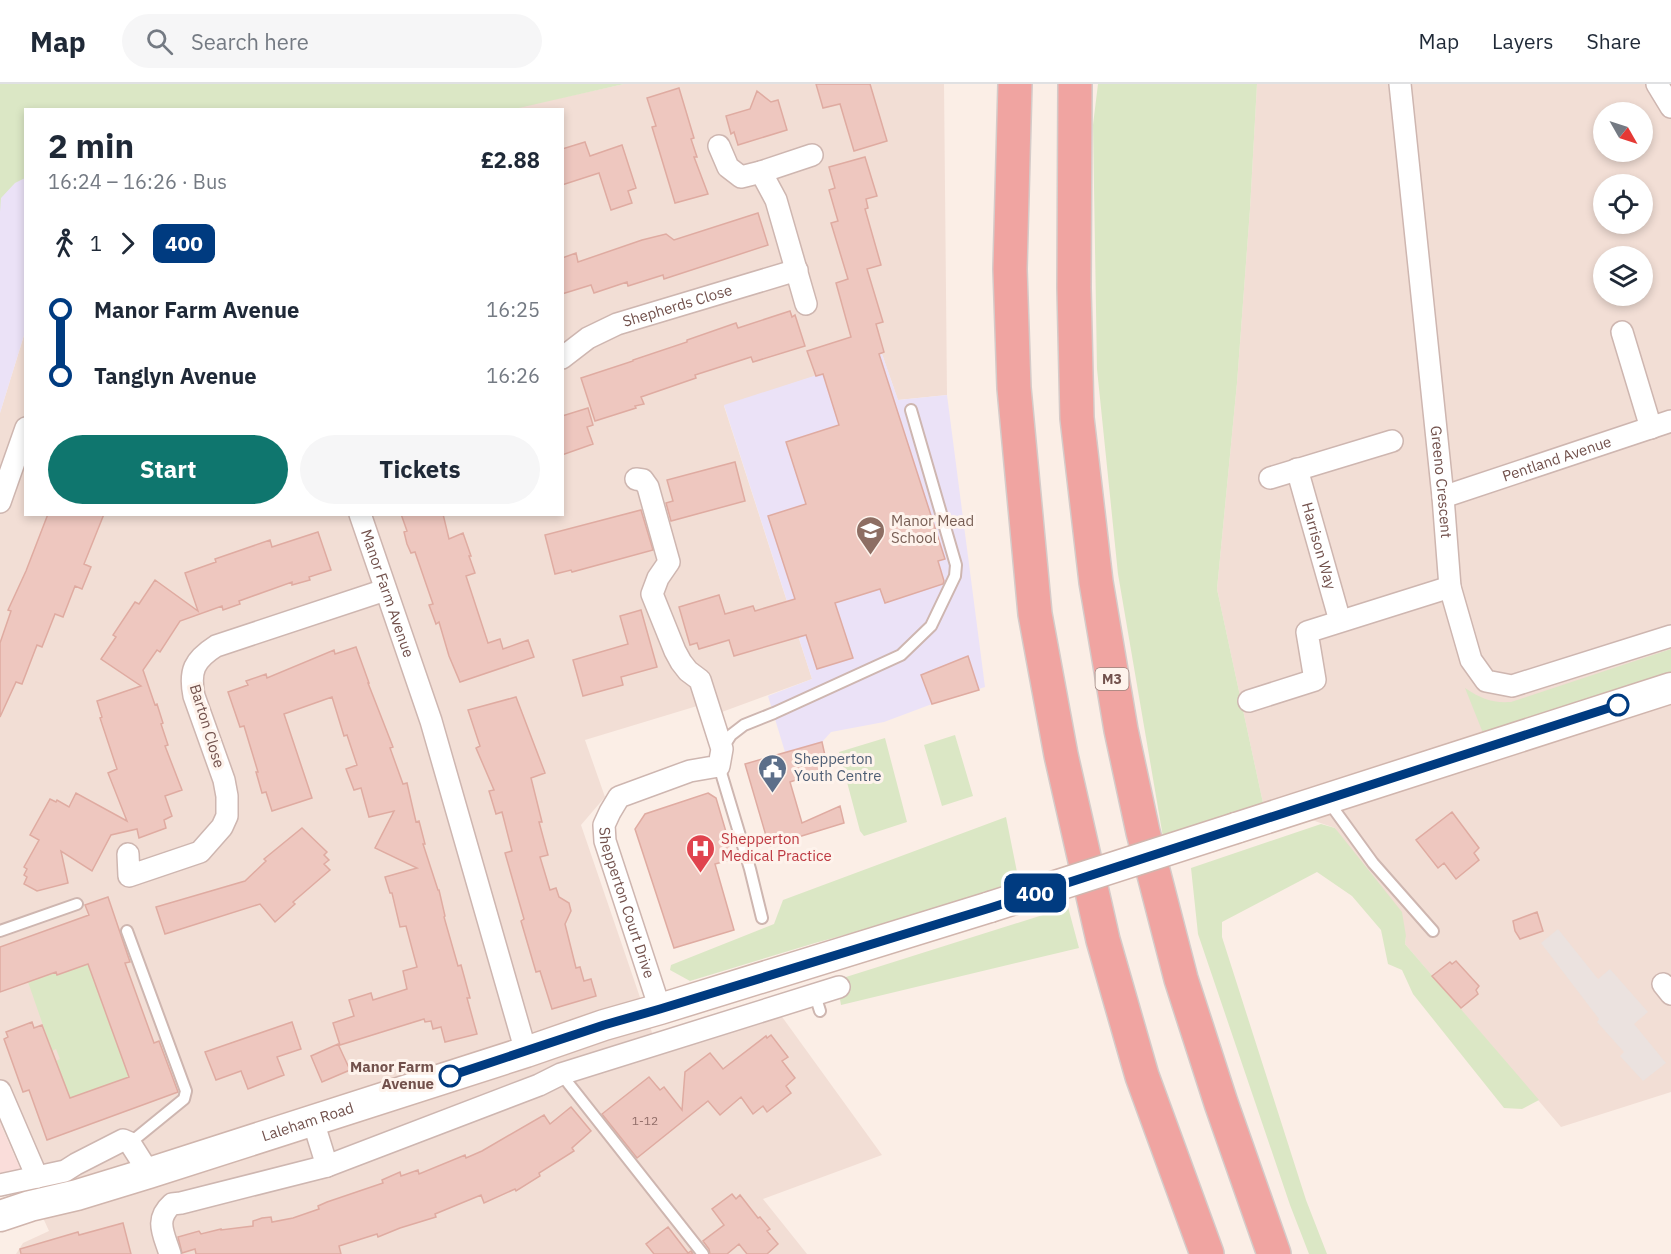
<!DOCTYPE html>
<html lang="en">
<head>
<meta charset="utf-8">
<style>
	:root { --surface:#fff; --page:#f6f6f7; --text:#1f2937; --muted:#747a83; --line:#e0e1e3; --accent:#0f766e }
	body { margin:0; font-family:"IBM Plex Sans",sans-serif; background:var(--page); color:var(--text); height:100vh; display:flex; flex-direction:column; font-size:22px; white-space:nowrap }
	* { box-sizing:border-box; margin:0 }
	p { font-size:20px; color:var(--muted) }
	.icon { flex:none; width:33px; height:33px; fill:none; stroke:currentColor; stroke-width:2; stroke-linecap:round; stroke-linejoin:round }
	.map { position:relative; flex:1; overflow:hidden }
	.details { position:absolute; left:24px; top:24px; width:540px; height:408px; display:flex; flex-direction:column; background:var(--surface); border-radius:0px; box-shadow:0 3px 9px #0003 }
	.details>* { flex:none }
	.badge { padding:0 12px; border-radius:9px; font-size:21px; line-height:39px }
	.needle { width:39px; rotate:129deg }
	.fabs { position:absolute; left:1593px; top:18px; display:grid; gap:12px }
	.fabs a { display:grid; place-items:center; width:60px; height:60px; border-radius:50%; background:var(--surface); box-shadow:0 3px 9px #0003; font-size:30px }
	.map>.badge { position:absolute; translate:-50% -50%; box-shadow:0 0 0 3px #fff }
	.legs { display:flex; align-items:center; gap:9px; height:66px; padding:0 24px; font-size:20px }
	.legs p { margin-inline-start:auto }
	.headline { display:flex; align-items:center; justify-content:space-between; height:102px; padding:0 24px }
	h1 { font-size:33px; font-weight:700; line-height:45px }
	.button { display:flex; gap:12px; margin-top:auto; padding:12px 24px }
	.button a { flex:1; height:69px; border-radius:36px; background:var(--accent); color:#fff; font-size:24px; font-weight:700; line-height:69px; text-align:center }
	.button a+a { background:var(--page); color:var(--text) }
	ul { padding:0 24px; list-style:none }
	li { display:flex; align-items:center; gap:21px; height:66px; font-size:22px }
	li i { display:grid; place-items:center; width:9px; height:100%; margin:0 8px; background:currentColor }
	li i::after { content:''; width:15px; height:15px; margin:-8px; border:4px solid; border-radius:50%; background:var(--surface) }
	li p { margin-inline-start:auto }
	li:first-child i { background:linear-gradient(#0000 50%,currentColor 0) }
	li:last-child i { background:linear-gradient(currentColor 50%,#0000 0) }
	header { display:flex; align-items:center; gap:36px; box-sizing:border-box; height:84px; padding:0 30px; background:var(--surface); border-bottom:2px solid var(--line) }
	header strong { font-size:28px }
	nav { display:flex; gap:33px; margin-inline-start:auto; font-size:21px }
	.search { width:420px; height:54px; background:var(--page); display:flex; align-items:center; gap:15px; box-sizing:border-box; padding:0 21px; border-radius:33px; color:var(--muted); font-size:22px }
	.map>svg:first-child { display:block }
	.residential { fill:#f2ded5; fill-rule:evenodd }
	.commercial { fill:#faddda }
	.industrial { fill:#ebe2df }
	.education { fill:#ebe2f7 }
	.green { fill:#dbe7c5 }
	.building { fill:#eec7bf; stroke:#dfaba1; stroke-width:1.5 }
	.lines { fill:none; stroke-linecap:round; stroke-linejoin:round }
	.lane-casing { stroke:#ceb6b0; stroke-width:14 }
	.street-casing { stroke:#ceb6b0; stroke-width:24 }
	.secondary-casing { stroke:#d0b5ad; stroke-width:33 }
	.highway-casing { stroke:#d5cbc9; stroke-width:36 }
	.lane { stroke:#fff; stroke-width:10 }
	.street { stroke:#fff; stroke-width:21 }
	.secondary { stroke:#fff; stroke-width:30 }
	.highway { stroke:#f0a4a1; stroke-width:33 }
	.secondary-bridge-casing { stroke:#d0b5ad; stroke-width:33; stroke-linecap:butt }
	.secondary-bridge { stroke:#fff; stroke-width:30 }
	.line-1-casing { stroke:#fff; stroke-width:14 }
	.line-1 { stroke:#003b80; stroke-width:9 }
	.stop-1-dot { fill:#fff; stroke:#003b80; stroke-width:3 }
	.labels { text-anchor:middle; stroke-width:6; stroke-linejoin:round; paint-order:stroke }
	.number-label { font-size:12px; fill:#916e69 }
	.shield { fill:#fef3ec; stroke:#9c827c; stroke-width:1.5 }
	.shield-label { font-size:14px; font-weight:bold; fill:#72514c }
	.street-label { font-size:15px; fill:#72514c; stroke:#fef3ec }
	.education-label { font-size:15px; fill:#785e54; stroke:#fef3ec; text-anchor:start }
	.service-label { font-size:15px; fill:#4e5e75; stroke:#fef3ec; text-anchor:start }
	.health-label { font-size:15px; fill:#be3a42; stroke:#fef3ec; text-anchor:start }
	.stop-label { font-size:15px; font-weight:bold; fill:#72514c; stroke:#fef3ec; text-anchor:end }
</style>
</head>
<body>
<header>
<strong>Map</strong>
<div class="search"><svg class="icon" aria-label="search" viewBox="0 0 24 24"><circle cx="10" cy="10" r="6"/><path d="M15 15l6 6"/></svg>Search here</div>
<nav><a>Map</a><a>Layers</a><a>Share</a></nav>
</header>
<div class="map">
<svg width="1671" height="1170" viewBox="0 0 1671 1170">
	<rect width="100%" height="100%" fill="#fbeee6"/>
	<path class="residential" d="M624,0h320l3,311 -49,5 -16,-46 -158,52 88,273 -101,37 -4,-13 -122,37 20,57 -24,28 77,225 122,-36 102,141 -119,44 44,55h-791l7,-11 26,-12 -49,-108v-710l25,-81 1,182h536v-404l-52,-1z
		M1257,0h414v1008l-110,35 -156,-183 1,-8 -71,-108 -72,-25 -46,-214 20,-206 13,-174zM1604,28h38v40h-38zM1604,100h38v40h-38zM1604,172h38v40h-38z"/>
	<path class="commercial" d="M0,1039l28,63 -28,9z"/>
	<path class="industrial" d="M1558,845l40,50 12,-10 38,43 -14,12 32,39 -23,18 -23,-25 4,-4 -27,-30 2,-3 -58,-76z"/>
	<path class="education" d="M25,90v158l-25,81v-237z
		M882,270l16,46 49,-5 38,292 -53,17 -48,18 -53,10 -9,10 -37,10 -17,-56 44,-17 -88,-274z"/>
	<path class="green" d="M0,0h624l-114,26h-484l-1,68 -10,5 -14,15 -1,14z
		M1098,0h159l-7,125 -13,174 -20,206 46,214 -100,34 -45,-263 -21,-205 -4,-244z
		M1671,565v23l-188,61 -18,-45c17,11 26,15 46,14z
		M955,651l18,61 -31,10 -18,-61z
		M885,654l22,84 -43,14 -4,-5 -21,-79z
		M1006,733l14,70 -205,56 -125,38 -20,-11 1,-5 103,-41 9,-24z
		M1321,740l14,4 67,84 4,24 -1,8 134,156 -17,9 -18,-1 -91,-114 -11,-24 -14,-6 -7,-34 -29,-34 -35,-24 -95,50v15l84,263 21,54h-18l-19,-49 -92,-271 -7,-66z
		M1068,823l11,41 -238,57 -2,-11 7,-17z
		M92,875l47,115 -75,26 -7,-20 5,-2 -6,-17 4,-2 -4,-10 -4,2 -24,-69 28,-10 1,3z"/>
	<path class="building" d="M816,0h54l17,57 -33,10 -14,-47 -17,4z
		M679,4l15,50 -3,1 6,18h-3l14,37 -33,9 -23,-76 4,-1 -9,-28z
		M757,7l14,11 7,-2 9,30 -49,15 -4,-13 -3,2 -5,-18 24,-7z
		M585,58l5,14 32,-11 14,43 -8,3 4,12 -21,7 -12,-37 -37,12v-36z
		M865,73l12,39 -11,3 2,9 -3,1 16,56 -14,4 16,53 -7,2 8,28 -5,2 66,205 -7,2 6,20 -1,3 -58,19 -5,-14 -45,14 18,55 -36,11 -11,-34 -72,21 -5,-16 -30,9 -2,-6 -7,2 -11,-38 40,-12 6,19 28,-8 2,5 40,-12 -27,-83 38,-12 -20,-62 53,-17 -16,-51 -7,2 -9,-25 44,-14 -15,-54 12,-4 -17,-56 7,-2 -9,-31 6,-2 -6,-21z
		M758,129l10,32 -104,34 -1,-4 -35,11 -1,-4 -33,11 -3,-8 -29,9v-36l14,-5 2,9 64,-22 24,-6 8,6z
		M790,227l2,6 3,-2 10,31 -52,16 -2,-5 -56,18 1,3 -55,19 3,7 -9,2 1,2 -41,13 -14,-43 52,-17v-1l54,-18v-2l49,-17 2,5z
		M588,324l5,17 -6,2 6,17 -31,11v-39z
		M735,378l10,39 -74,20 -5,-18 7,-2 -6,-21z
		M641,426l12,40 -81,22 -1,-2 -16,4 -10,-39z
		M48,430h56l-20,50 7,3 -9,22 -7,-3 -12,31 -8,-3 -13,33 -5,-2 -15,39 -6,-2 -16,35v-74l11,-32 -3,-1 18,-39z
		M401,430h42l6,25 14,-6 8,23h-2l6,17 -9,3 22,67 12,-4 3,10 25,-9 6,17 -74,25 -11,-26 -10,-34 -3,2 -7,-19 4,-1 -18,-52 -4,1 -4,-9 -3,-12 3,-1z
		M318,448l13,38 -22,7 1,3 -18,5v-3l-53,19 1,3 -17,6 -1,-4 -42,15 -20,31 -3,-2 -14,20 12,35 2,-1 6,19 -2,1 7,21 -3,1 17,44 -17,6 7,20 -8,4 2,8 -27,10 -2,-9 -26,6 -19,36 -31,-20 7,32 -31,8 -13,-7 3,-7 -3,-2 3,-6 -3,-2 15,-27 -9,-5 20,-36 6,3 1,-2 12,7 7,-14 51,28 -19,-48 9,-4 -17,-51 2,-1 -5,-16 44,-15 -40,-27 15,-22 -3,-2 22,-33 4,2 16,-24 43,31 -13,-38 31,-11 -1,-3 55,-19 2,7z
		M641,526l16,57 -36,10 2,8 -40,11 -10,-36 55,-16 -8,-28z
		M356,563l13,36h-1l25,64 -3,1 13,36 4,-1 9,39 3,-1 6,23h-2l15,46h1l6,26 -1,1 14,49 3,-1 9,33h-3l10,36 -32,8 -4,-15 -8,2 -2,-8 -6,1 -1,-3 -84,26 -7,-22 21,-7 -5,-16 22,-7 2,7 34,-11 -4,-18 14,-4 -11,-41 -6,1 -8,-34h-2l-5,-16 32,-9 -42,-20 19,-37 -25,6 -8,-29 -7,2 -8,-21 11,-4 -10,-30 -3,1 -12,-39 -48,17 28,84 -40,13 -6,-19 -4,1 -6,-21h2l-14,-46 -4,1 -12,-35 20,-7 -2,-4 20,-7 1,4 67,-28 1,4z
		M968,572l11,34 -47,14 -11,-29z
		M516,613l29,76 -14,5 11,44h-3l9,33 -8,2 10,33 6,-2 3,9 10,6 2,8 -6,13 11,44 4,-1 4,14 7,-2 5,17 -44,13 -12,-38 -4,1 -15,-51 3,-2 -19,-66 7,-2 -10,-39 -6,2 -7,-23 5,-1 -18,-42 4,-2 -12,-36z
		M822,658l6,27 -38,13 12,41 38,-17 4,17 -75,23 -24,-82z
		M708,709l8,5 18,61 -19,5 19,66 -60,18 -39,-119 10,-15z
		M1452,728l27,36 -5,5 5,7 -23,19 -12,-16 -6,5 -22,-28z
		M302,744l25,24 -3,3 5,5 -5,4 6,6 -37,32 2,2 -20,18 -15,-18 -95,30 -9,-27 89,-26 21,-20 -2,-2z
		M108,813l22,65 -5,1 29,80 5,-2 19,51 -131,48 -18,-50 -6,2 -19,-53 4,-2 -2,-5 26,-10 2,6 8,-3 28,73 59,-21 -41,-113 -31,11 -1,-3 -56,20v-45l89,-32 -4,-10z
		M1537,828l6,19 -23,8 -5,-8 -2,-10z
		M1456,877l23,25 -3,4 2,4 -17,14 -29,-32 18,-14 2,2z
		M292,938l9,27 -24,8 7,18 -36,14 -7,-18 -25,9 -11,-28z
		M771,951l17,22 -6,4 13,17 -9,8 5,7 -24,19 -4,-6 -10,8 -12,-17 -21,18 -12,-14 -71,57 -35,-44 47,-37 11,13 4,-3 18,23 3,-38 25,-19 13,16 43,-33 1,2z
		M338,960l12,26 -28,12 -11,-26z
		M571,1023l20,24 -19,17 2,3 -35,22 1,3 -24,15 -1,-2 -31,14 -3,-8 -46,19 1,3 -36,11 -22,9 -1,-3 -38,12 2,8h-145l-1,-5 -13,4 -4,-16 21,-6 2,3 20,-5v1l32,-4v-5l9,-3 9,-1 1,5 21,-4 26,-9 -1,-3 9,-4 56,-19 -1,-3 18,-8 1,4 17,-6 1,4 46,-19 1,3 16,-7 62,-36 6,9z
		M732,1110l4,5 4,-4 18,23 2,-1 10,12 -3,2 11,13 -11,10h-20l-8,-10 -12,10h-17l-1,-5 -6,-8 21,-16 -12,-16z
		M123,1139l8,31h-110l-1,-5 58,-17 1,3z
		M668,1143l20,26 3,-2 2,3h-39l-8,-10z"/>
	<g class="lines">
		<defs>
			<path id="lane" d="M722,665l9,-14 13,-10 30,-12 127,-58 30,-29 24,-50 1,-11 -45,-155
				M719,682l31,103 12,49
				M1328,717l45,62 60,68
				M0,847l77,-27
				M127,847l59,160 -2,8 -54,44
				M815,911l5,16
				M561,990l142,180"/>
			<g id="street">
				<path id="s1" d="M1400,0l43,413 7,90 21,73 15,21 26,5 159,-50"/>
				<path d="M1657,0l14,23"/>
				<path d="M719,62l9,21 13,10 20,-5 15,28 30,104"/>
				<path d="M761,88l51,-17"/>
				<path d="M1622,248l29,96"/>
				<path id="s2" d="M562,274l26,-20 29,-14 180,-54"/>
				<path id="s3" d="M1297,385l43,152"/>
				<path d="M1270,394l122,-37"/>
				<path id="s4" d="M636,395l7,1 5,7 21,75 -11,16 -6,16 23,57 6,11 7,9 12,9 22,69 -3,17 -29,5 -71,26 -9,15 -6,13 1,16 55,168"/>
				<path id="s5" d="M1443,413l228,-76"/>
				<path d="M0,418l26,-74"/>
				<path id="s6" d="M360,430l71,207 95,331"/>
				<path d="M1249,617l66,-21 -8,-48 143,-45"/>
				<path d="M128,770l1,22 71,-24 22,-25 5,-11v-20l-3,-16 -30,-84c-5,-25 0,-36 22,-50l169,-56"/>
				<path d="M1663,900l8,10"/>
				<path d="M0,1007l37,86"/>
				<path d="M313,1037l14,45"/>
				<path d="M0,1101l65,-14 11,-7 47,-24 7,3 19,30"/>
				<path d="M170,1170c-6,-20 -16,-34 2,-50l9,-1 146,-37 212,-81 22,-11 278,-87"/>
			</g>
			<g id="secondary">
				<path d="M1236,744l435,-140"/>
				<path id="s7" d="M0,1132l30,-10 47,-11 72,-22 377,-121 78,-27 56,-16 330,-102"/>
			</g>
			<path id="highway" d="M1015,0l-5,185 4,119 21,226 26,141 42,185 39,136 65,178
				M1075,0l-1,204 3,130 19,164 25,148 22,102 38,147 40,124 53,151"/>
		</defs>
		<use href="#lane" class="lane-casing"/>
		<use href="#street" class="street-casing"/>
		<use href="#secondary" class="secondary-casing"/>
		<use href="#highway" class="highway-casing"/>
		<use href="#lane" class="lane"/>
		<use href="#street" class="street"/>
		<use href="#secondary" class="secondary"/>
		<use href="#highway" class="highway"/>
		<defs>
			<path id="secondary-bridge" d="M990,823l246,-79"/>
		</defs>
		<use href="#secondary-bridge" class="secondary-bridge-casing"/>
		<use href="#secondary-bridge" class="secondary-bridge"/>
	</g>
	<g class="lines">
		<defs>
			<path id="line-1" d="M450,992l154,-51 56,-16 330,-101 628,-203"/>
		</defs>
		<use href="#line-1" class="line-1-casing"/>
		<use href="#line-1" class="line-1"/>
	</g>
	<defs>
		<symbol id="school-pin" viewBox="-11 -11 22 30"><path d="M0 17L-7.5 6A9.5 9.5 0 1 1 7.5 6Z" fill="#8d6e63" stroke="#fef3ec"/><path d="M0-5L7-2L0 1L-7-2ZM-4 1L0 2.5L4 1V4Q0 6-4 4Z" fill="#fff"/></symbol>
		<symbol id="civic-pin" viewBox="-11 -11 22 30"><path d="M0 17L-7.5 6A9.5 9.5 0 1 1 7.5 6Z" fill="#5c6f8a" stroke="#fef3ec"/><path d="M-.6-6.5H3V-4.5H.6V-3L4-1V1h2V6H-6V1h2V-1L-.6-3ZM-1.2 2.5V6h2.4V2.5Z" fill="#fff"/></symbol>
		<symbol id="hospital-pin" viewBox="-11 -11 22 30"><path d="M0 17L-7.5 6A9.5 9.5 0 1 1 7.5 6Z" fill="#e0444e" stroke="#fef3ec"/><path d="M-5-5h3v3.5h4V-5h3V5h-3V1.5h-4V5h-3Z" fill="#fff"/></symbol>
	</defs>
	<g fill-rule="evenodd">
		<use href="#school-pin" x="854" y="430" width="33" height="45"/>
		<use href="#civic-pin" x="756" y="668" width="33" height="45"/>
		<use href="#hospital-pin" x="684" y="748" width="33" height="45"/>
	</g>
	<g class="stop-1-dot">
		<circle cx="1618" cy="621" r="10"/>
		<circle cx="450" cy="992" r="10"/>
	</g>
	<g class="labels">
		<g class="number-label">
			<text x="645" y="1041">1-12</text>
		</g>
		<rect class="shield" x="1095.5" y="584" width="33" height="22" rx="4.5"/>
		<g class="shield-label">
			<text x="1112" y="600">M3</text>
		</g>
		<g class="street-label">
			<text dy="5" stroke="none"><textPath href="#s2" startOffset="128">Shepherds Close</textPath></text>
			<text dy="5" stroke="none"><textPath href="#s5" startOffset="120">Pentland Avenue</textPath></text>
			<text dy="5" stroke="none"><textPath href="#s1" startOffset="400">Greeno Crescent</textPath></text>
			<text dy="5" stroke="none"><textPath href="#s3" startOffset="80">Harrison Way</textPath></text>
			<text dy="5" stroke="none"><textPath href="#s6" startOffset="84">Manor Farm Avenue</textPath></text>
			<text transform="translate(207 642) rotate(73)" y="5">Barton Close</text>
			<text dy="5" stroke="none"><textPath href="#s4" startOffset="538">Shepperton Court Drive</textPath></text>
			<text dy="5" stroke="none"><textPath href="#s7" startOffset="322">Laleham Road</textPath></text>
		</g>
		<g class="education-label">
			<text x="891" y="442">Manor Mead<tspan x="891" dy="17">School</tspan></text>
		</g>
		<g class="service-label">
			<text x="794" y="680">Shepperton<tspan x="794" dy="17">Youth Centre</tspan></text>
		</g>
		<g class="health-label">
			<text x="721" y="760">Shepperton<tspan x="721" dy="17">Medical Practice</tspan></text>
		</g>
		<g class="stop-label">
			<text x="434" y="988">Manor Farm<tspan x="434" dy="17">Avenue</tspan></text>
		</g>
	</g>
</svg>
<div class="fabs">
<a><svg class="needle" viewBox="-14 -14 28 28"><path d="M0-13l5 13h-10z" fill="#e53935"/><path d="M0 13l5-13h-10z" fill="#747a83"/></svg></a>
<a><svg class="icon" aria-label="locate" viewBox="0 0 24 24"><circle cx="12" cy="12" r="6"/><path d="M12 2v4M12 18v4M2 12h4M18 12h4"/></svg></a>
<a><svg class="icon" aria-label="layers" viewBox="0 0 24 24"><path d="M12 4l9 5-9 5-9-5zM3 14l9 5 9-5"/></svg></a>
</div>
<b class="badge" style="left:1035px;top:809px;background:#003b80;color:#fff">400</b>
<section class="details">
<div class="headline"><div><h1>2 min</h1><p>16:24 – 16:26 · Bus</p></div><b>£2.88</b></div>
<div class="legs"><svg class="icon" aria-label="walk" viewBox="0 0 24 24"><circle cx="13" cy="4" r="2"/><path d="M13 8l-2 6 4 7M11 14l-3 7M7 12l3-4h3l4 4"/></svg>1<svg class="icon" aria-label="forward" viewBox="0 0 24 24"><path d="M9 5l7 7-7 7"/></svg><b class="badge" style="background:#003b80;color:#fff">400</b></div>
<ul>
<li><i style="color:#003b80"></i><b>Manor Farm Avenue</b><p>16:25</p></li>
<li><i style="color:#003b80"></i><b>Tanglyn Avenue</b><p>16:26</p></li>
</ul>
<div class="button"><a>Start</a><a>Tickets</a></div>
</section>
</div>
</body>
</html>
